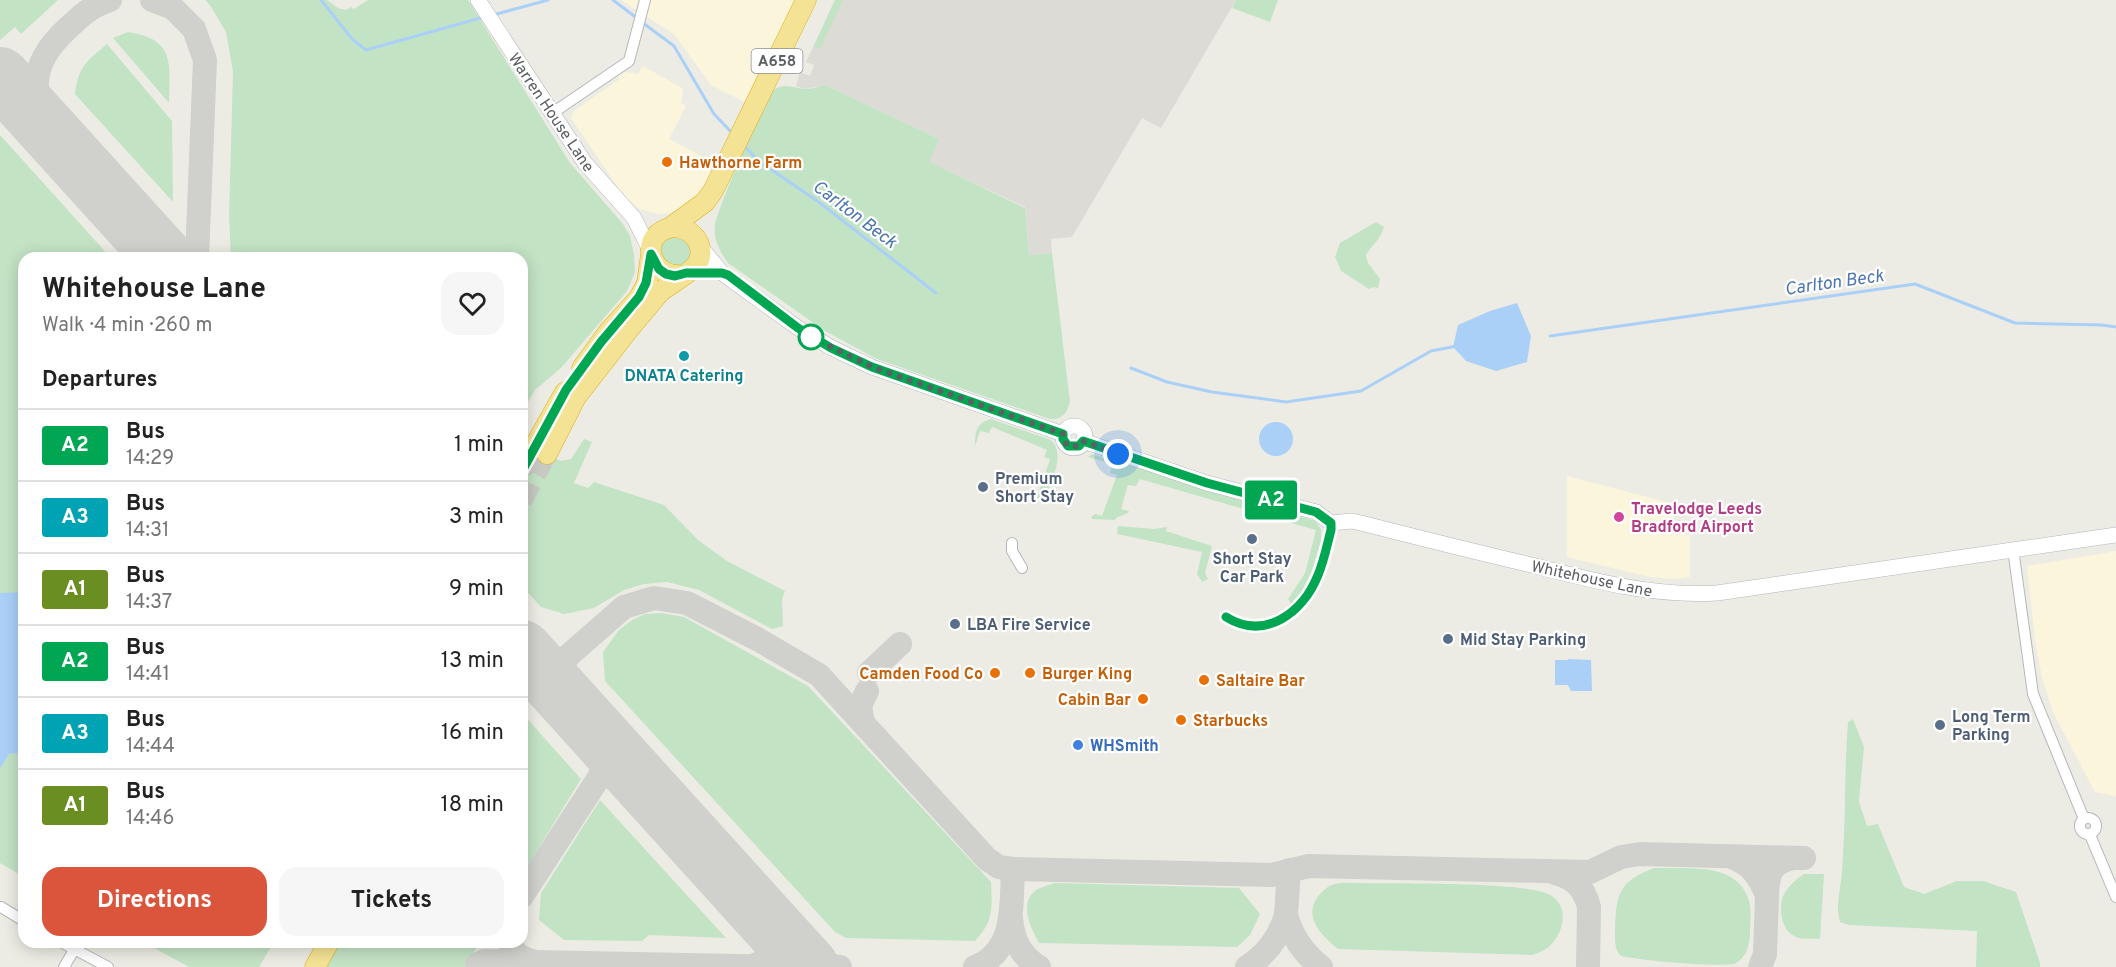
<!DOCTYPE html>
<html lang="en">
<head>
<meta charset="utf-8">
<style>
	:root { --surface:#fff; --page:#f6f6f6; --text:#222; --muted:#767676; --line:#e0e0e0; --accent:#db553d }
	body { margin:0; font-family:Overpass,sans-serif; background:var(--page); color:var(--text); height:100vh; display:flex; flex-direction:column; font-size:22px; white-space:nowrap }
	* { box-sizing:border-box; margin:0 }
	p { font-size:20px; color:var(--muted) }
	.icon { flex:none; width:33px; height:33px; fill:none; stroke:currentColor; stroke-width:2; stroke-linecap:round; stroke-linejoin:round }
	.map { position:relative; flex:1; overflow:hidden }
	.sheet { position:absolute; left:18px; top:252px; width:510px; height:696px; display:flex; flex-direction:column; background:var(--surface); border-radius:18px; box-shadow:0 3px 15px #0003 }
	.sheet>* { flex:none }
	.badge { padding:0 12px; border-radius:4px; font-size:21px; line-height:39px }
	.you { position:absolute; width:30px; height:30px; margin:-15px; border:4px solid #fff; border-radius:50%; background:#1a73e8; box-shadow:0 0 0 9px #1a73e833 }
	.map>.badge { position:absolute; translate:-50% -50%; box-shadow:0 0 0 3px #fff }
	h2 { padding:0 24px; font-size:22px; line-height:54px }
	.round { display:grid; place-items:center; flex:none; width:63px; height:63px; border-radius:18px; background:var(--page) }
	.summary { display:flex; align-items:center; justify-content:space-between; height:102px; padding:0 24px }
	h1 { font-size:28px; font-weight:700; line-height:45px }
	.action { display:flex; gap:12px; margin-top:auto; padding:12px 24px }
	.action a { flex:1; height:69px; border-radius:18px; background:var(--accent); color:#fff; font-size:24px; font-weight:700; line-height:69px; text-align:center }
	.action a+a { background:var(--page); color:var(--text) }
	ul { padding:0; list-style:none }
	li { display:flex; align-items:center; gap:18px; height:72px; padding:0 24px; border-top:2px solid var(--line) }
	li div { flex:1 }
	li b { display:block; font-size:22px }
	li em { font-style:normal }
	li .badge { min-width:66px; font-weight:700; text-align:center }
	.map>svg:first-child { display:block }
	.commercial { fill:#fbf6db }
	.industrial { fill:#dcdbd6 }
	.green { fill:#c3e3c5 }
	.water { fill:#aad0f8 }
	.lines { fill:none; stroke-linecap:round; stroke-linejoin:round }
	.stream { stroke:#aad0f8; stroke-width:3 }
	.taxiway { stroke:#d0d0cc; stroke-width:24 }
	.runway { stroke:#d0d0cc; stroke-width:60 }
	.highway-tunnel { stroke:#c9c9c4; stroke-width:20; stroke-dasharray:20 10; stroke-linecap:butt }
	.street-casing { stroke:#b4b6ba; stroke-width:12 }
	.secondary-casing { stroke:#b3b6ba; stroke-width:16 }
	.highway-casing { stroke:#deaf13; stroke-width:21 }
	.street { stroke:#fff; stroke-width:10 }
	.secondary { stroke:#fff; stroke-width:15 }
	.highway { stroke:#f4e394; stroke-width:20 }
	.line-casing { stroke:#fff; stroke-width:14 }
	.line { stroke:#00a651; stroke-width:9 }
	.walk { stroke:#5c5f63; stroke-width:6; stroke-dasharray:0 10.8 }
	.food-dot { fill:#e8710a; stroke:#fff; stroke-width:2 }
	.stop-dot { fill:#fff; stroke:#00a651; stroke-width:3 }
	.culture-dot { fill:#0f9aa8; stroke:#fff; stroke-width:2 }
	.service-dot { fill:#5c6f8a; stroke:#fff; stroke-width:2 }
	.hotel-dot { fill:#d1479c; stroke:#fff; stroke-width:2 }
	.shop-dot { fill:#3f7fe0; stroke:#fff; stroke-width:2 }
	.labels { text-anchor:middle; stroke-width:4.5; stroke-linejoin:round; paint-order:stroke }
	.shield { fill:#fff; stroke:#8d8f92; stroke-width:1.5 }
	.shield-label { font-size:15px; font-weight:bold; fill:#5c5f63 }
	.street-label { font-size:16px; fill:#5c5f63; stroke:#fff }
	.food-label { font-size:16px; font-weight:bold; fill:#c56008; stroke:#fff; text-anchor:start }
	.culture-label { font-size:16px; font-weight:bold; fill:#0d838f; stroke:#fff }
	.service-label { font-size:16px; font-weight:bold; fill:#4e5e75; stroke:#fff; text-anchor:start }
	.hotel-label { font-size:16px; font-weight:bold; fill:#b23c85; stroke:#fff; text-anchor:start }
	.shop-label { font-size:16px; font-weight:bold; fill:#366cbe; stroke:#fff; text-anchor:start }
	.water-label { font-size:18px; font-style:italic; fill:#4b75b1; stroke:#fff }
</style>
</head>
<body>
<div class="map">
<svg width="2116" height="967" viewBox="0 0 2116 967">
	<rect width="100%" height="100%" fill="#edece4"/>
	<path class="commercial" d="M621,0h175l-49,103 -36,-18 -37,-51z
		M643,66l39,22 1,5 -2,10 5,3 -17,33 40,21 3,15 -13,20 -18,14 -10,4 -13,1 -19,-5 -16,-14 -52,-77 3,-7 46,-32 -2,-3 7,-4 13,2z
		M1567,476l107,28 1,30 15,1v42l-15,2 -25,-2 -83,-20z
		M2116,551v245l-21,-4 -42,-80 -11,-34 -7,-37 -8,-75z"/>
	<path class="industrial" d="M835,0h401l-75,128 -19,-10 -70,119 -21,2 1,14 -23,2 -4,-48 -97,-45 11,-23 -114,-54 -20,4 -9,-3 4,-14 10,4 4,-11 -8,-3z"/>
	<path class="green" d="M0,0h58l-37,34 -6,-7 -15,13z
		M205,0h122l11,8 8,2 5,-3 3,2 14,-9h100l102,163 53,61 7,12 4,18 1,18 -8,19 -66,77 -26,22 -13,22v-154h-291l-2,-41 4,-145 -7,-40 -16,-27z
		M835,0h8l-23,49 -6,-3z
		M1236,0h42l-8,22 -38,-14z
		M128,32c47,7 42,31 41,71l-56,-65z
		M107,44l65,77 1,81 -98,-108c4,-29 11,-32 32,-50z
		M825,85l114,54 -10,23 96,46 4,47 23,-2 18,149c-3,11 -8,18 -20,17l-173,-60 -52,-28 -97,-68c-8,-11 -15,-24 -13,-38 2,-15 51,-131 60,-136 12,-7 21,0 32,0 5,0 12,-3 18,-4z
		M0,135l111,123h-87v430l-24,-36z
		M1376,222l8,5c-5,15 -11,16 -18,28l2,8 12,16 -2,9 -5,-1 -4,2 -28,-18 -6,-14 5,-14z
		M675,231l18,14 -5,18 -11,5 -14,-5 -5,-18z
		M991,419l60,21c16,15 -1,43 -7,60l-7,-2 13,-39 -6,-2 3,-7 -55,-23 -3,6 -9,-2 -5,15c0,-14 1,-23 16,-27z
		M522,426l5,18 34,17 10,-2 13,-20 8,3 -18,41 14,5 6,-6 70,23 34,35 29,21 58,30 -3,8 1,27 -11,3 -73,-39 -32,-8 -23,2 -20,6 -30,18 -30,6 -23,-7 -19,-21z
		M1092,454l223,67 6,8v12l-10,32 -9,18 -9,10 2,2 -3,2 -4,-6 17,-26 11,-43 -176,-51 -4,7 -8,-1 -7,24 8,2 -1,2 -12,5 -1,2 -23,-1 -1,-2 4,-3 7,2 15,-41 -7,-2 3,-9 -25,-7z
		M1118,526l36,3 13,-2 -1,4 46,15 -7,27 3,6 -6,3 -5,-8 5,-22 -85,-18z
		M662,613l22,4 124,69 183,196c1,26 3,39 -16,59l-129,-3 -11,-6 -230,-251 -2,-29 16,-22 13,-10 13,-6z
		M522,713l59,66 -59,96z
		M1853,719l11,28 -5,55 8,24 11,-2 26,63 20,7 33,-13h26l33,11 24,71v4h-64l1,-36 -128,-6 -9,-3c-5,-17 1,-34 2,-51 4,-50 2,-99 6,-149z
		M24,747v130l-24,-14v-94l9,-15 12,-1z
		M600,800l126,138 -77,-3 -7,6 -78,-1 -25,-20 2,-27z
		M1654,868c33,1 84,-7 95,33 3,10 1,22 1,32 -1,13 -3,25 -16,31 -20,3 -90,-3 -113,-8 -7,-7 -6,-16 -6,-26 1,-36 4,-49 39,-62z
		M1804,874h20l-4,65c-7,-1 -17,1 -24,-2 -14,-6 -17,-24 -14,-38 3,-10 14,-20 22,-25z
		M1055,883l184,5 21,26 -10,21 -13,12 -198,-4c-8,-15 -21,-39 -3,-53 5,-3 13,-5 19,-7z
		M1359,883c34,1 173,-2 193,13 13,10 13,23 7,37 -6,13 -14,18 -27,22l-194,-6c-15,-12 -35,-31 -21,-51 5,-7 10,-12 18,-14 8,-2 17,-1 24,-1z
		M143,942h131l-15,25h-70z
		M338,942h142l-15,25h-140z"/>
	<path class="water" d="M1517,303l14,33 -4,26 -31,9 -30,-10 -13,-14 5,-22 32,-14z
		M1259 439a17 17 0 1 1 34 0a17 17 0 1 1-34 0Z
		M24,592v155l-2,6 -13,1 -9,15v-176z
		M1568,659l23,1 1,31h-21l-3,-6h-13v-25h13z"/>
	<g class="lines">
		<path class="stream" d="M321,0l32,40 13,10 118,-33
			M613,0l25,19
			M493,15l55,-15
			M643,23l31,23 40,68 20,21
			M742,144l17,17 61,42 116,90
			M1550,336l365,-52 100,39 87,2 14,2
			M1131,368l36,14 45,10 74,10 75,-11 70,-40 26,-5"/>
		<path class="taxiway" d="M152,0l21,8 21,21 11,31 -8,198
			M59,143c-28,-45 -34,-76 9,-115 15,-14 22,-21 42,-28
			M523,651c15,13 27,15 45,5 -10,15 -12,26 -3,41
			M568,656l56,-49 30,-9 33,5 72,37 60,35 168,184 12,8 14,2 258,6 38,-9 281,6 31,-15 19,-3 164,4
			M869,673l31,-29
			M863,723l-3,-17 7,-15
			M592,726c13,22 19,29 6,53 26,-12 34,-2 54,14
			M1731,857c20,7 28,19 36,38 1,-22 3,-31 26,-37
			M1555,873c20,5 29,15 34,34l-1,60
			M522,896l76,-117
			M1286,915l3,-45
			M1011,918c2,22 9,37 28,49
			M779,934c19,16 36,29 61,33
			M509,942c5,13 15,17 27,20
			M477,965l7,-4 308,6
			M752,966c28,-9 24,-31 10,-51
			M975,967c41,-16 36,-62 38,-98
			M1247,967c20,-13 32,-29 39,-52 6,22 17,38 35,52
			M1760,967l5,-13 2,-59"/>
		<path class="runway" d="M0,77l164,181
			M522,650l287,317"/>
		<path class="highway-tunnel" d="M522,471l12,-24
			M522,501l25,-47"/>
		<defs>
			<path id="street" d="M551,114l78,-53 16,-61
				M689,273h33
				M1012,543v8l10,17
				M2013,549l20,145 51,125
				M2080 826a8 8 0 1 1 16 0a8 8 0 1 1-16 0Z
				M2090,835l26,62
				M1,907l23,14
				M61,942l47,25
				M64,967l10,-17"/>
			<path id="secondary" d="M478,0l107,163 49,55 17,34
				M699,245l23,28 76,55 34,20 40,19 191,67
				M1063 437a11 11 0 1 1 22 0a11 11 0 1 1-22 0Z
				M1083,441l124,42 109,29 15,11 21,-2 9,2c55,14 111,28 166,41 63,16 125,33 190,29l399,-58"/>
			<path id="highway" d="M671,227l34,-25 8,-11 93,-191
				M582,368l27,-37 30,-33 8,-15 4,-29
				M534,447l31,-55
				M547,454l29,-57 53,-68 31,-37c10,-8 31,-19 37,-28 12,-20 -10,-43 -31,-35 -28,11 -14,50 17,46
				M315,967l14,-25"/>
		</defs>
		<use href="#street" class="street-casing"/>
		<use href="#secondary" class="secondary-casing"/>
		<use href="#highway" class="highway-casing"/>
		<use href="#street" class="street"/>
		<use href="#secondary" class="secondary"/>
		<use href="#highway" class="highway"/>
	</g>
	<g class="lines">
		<defs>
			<path id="line" d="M522,471l44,-81 35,-48 38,-45 7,-14 5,-29 8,15 7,5 9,2 11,-3h36l6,2 70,53 33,20 41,19 191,67v5l5,7h11l4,-5 124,42 109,29 15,11v7c-4,15 -7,31 -13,45 -15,38 -53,66 -92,42"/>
		</defs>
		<use href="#line" class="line-casing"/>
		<use href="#line" class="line"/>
		<path class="walk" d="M811,337l61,30 191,67v5l5,7h11l4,-5 35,13"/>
	</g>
	<g class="food-dot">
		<circle cx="667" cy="162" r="6"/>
		<circle cx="995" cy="673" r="6"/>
		<circle cx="1030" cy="673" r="6"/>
		<circle cx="1204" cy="680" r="6"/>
		<circle cx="1143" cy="699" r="6"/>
		<circle cx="1181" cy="720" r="6"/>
	</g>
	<circle class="stop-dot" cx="811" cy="337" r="12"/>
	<circle class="culture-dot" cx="684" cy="356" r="6"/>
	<g class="service-dot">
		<circle cx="983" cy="487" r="6"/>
		<circle cx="1252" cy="539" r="6"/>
		<circle cx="955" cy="624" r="6"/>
		<circle cx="1448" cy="639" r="6"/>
		<circle cx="1940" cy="725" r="6"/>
	</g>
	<circle class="hotel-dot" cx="1619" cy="517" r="6"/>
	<circle class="shop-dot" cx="1078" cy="745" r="6"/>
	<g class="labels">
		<rect class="shield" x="751.5" y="49" width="51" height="24" rx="4.5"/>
		<g class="shield-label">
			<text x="777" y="66">A658</text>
		</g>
		<g class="street-label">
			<text transform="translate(552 112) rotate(56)" y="6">Warren House Lane</text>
			<text transform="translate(1592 578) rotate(12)" y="6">Whitehouse Lane</text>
		</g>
		<g class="food-label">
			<text x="679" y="168">Hawthorne Farm</text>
			<text x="983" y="679" text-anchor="end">Camden Food Co</text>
			<text x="1042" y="679">Burger King</text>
			<text x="1216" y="686">Saltaire Bar</text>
			<text x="1131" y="705" text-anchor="end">Cabin Bar</text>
			<text x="1193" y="726">Starbucks</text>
		</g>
		<g class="culture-label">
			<text x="684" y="381">DNATA Catering</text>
		</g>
		<g class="service-label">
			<text x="995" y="484">Premium<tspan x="995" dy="18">Short Stay</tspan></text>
			<text x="1252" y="564" text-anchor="middle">Short Stay<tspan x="1252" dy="18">Car Park</tspan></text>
			<text x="967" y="630">LBA Fire Service</text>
			<text x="1460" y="645">Mid Stay Parking</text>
			<text x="1952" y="722">Long Term<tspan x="1952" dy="18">Parking</tspan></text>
		</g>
		<g class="hotel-label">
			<text x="1631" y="514">Travelodge Leeds<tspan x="1631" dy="18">Bradford Airport</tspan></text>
		</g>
		<g class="shop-label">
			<text x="1090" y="751">WHSmith</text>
		</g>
		<g class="water-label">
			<text transform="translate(855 214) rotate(37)" y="6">Carlton Beck</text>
			<text transform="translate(1834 282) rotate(-8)" y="6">Carlton Beck</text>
		</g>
	</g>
</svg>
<div class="you" style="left:1118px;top:454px"></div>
<b class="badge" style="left:1271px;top:500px;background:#00a651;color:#fff">A2</b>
<section class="sheet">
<div class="summary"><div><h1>Whitehouse Lane</h1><p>Walk · 4 min · 260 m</p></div><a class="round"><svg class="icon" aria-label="heart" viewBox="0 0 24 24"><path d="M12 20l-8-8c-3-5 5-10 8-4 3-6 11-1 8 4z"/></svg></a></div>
<h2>Departures</h2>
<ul>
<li><span class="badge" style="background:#00a651;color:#fff">A2</span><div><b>Bus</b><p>14:29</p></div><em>1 min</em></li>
<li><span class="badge" style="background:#00a3b4;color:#fff">A3</span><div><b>Bus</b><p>14:31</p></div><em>3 min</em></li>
<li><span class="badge" style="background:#6b8e23;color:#fff">A1</span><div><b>Bus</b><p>14:37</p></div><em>9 min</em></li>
<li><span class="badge" style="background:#00a651;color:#fff">A2</span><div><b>Bus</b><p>14:41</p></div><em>13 min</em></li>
<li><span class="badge" style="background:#00a3b4;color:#fff">A3</span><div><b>Bus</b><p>14:44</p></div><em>16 min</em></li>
<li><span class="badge" style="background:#6b8e23;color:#fff">A1</span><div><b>Bus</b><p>14:46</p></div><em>18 min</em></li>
</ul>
<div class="action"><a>Directions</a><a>Tickets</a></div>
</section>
</div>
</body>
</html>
